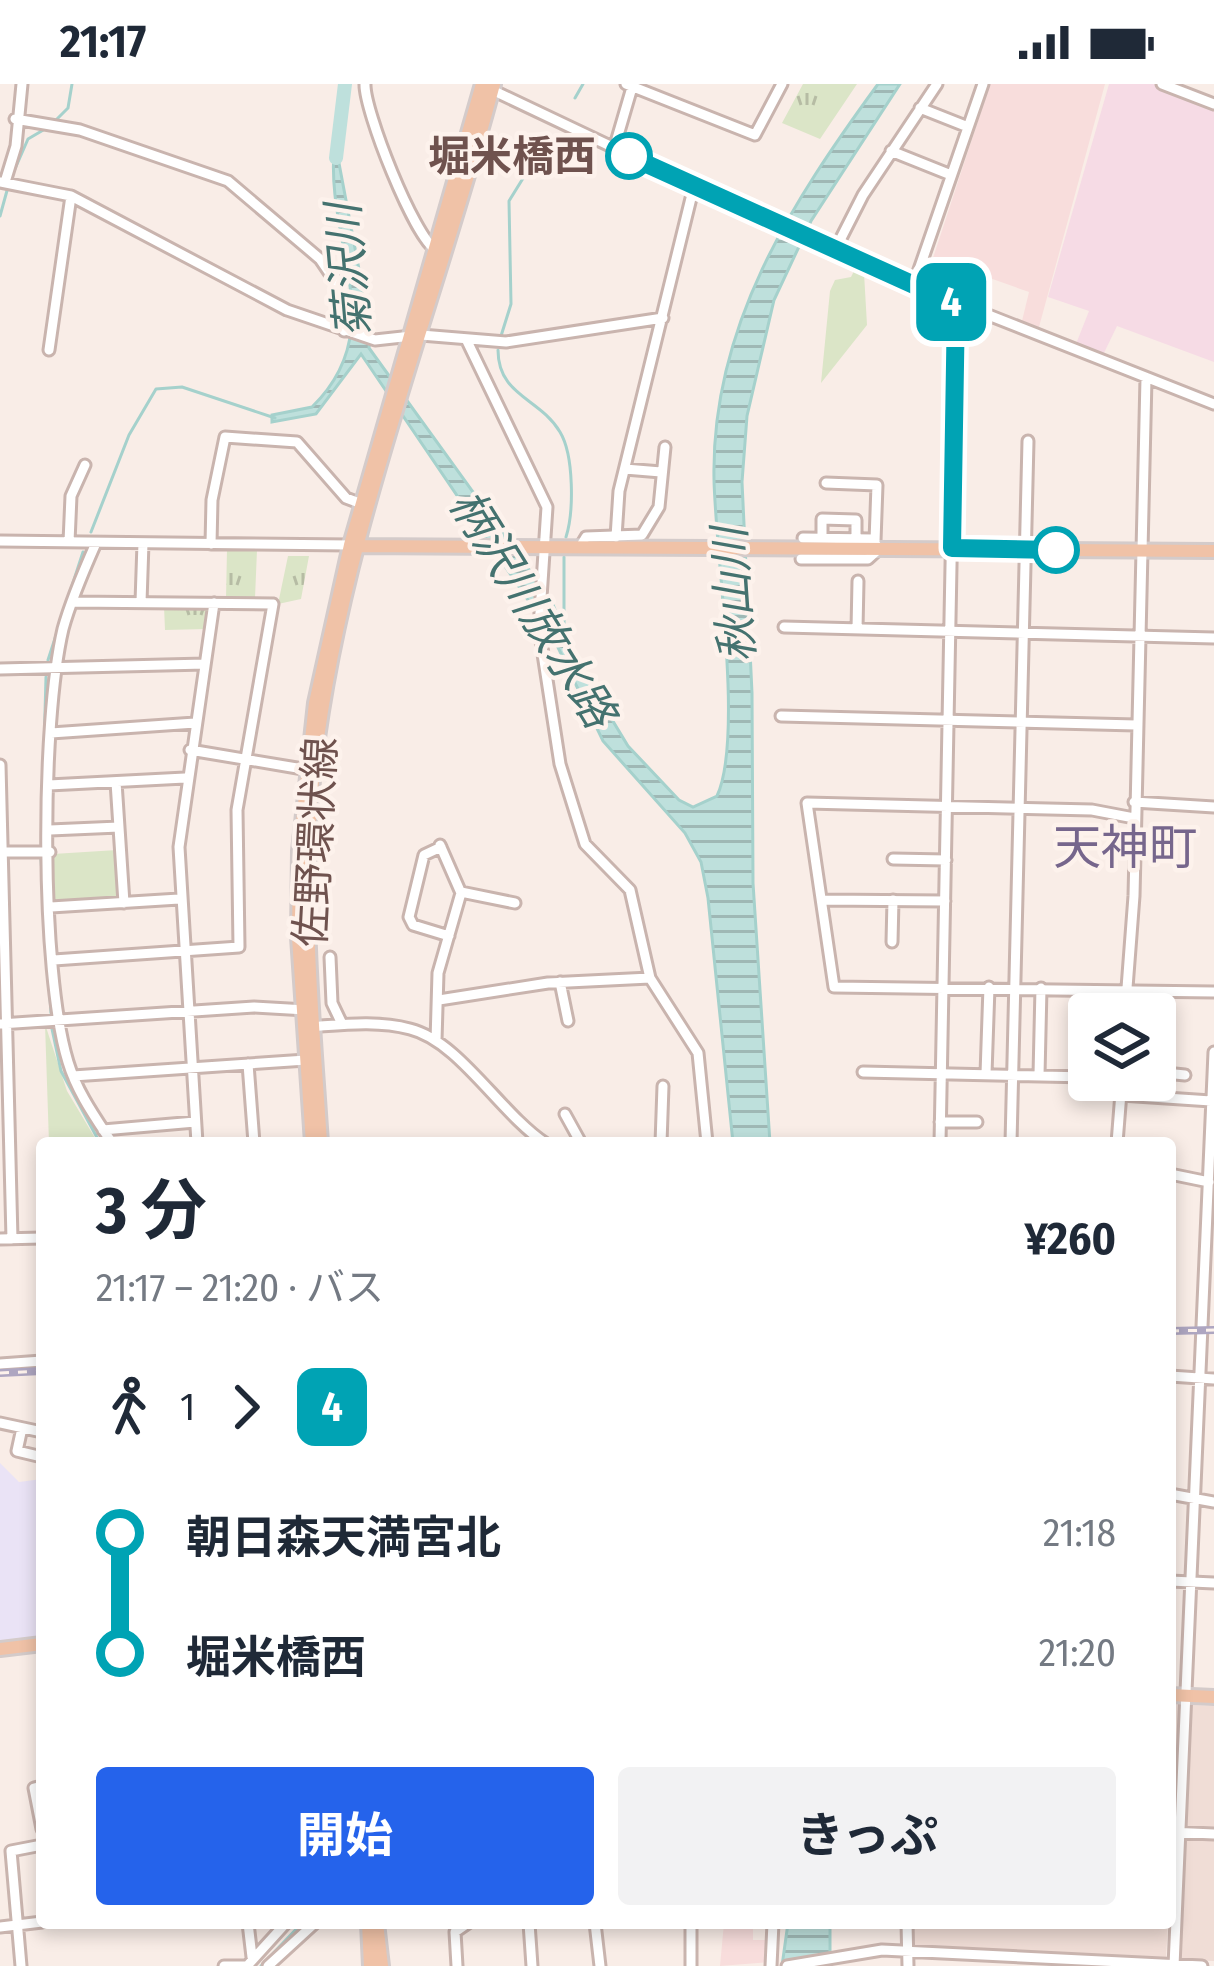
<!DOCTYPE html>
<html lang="ja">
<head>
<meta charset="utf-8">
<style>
	:root { --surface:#fff; --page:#f2f2f3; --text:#1f2937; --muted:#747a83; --accent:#2563eb }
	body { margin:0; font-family:"Fira Sans Condensed","Noto Sans JP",sans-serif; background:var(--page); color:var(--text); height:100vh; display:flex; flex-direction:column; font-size:45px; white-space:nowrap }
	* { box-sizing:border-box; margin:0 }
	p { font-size:39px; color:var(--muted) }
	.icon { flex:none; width:66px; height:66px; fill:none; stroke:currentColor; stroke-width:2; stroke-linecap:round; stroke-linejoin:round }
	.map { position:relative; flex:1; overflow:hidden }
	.details { position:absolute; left:36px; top:1053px; width:1140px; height:792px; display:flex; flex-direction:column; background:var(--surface); border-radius:12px; box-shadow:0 6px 18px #0003 }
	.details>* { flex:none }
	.badge { padding:0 24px; border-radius:18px; font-size:42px; line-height:78px }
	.controls { position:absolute; left:1068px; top:909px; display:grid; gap:24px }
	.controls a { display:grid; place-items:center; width:108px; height:108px; border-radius:12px; background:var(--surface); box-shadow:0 6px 18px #0003; font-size:60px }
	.map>.badge { position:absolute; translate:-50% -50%; box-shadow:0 0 0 6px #fff }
	.legs { display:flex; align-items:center; gap:18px; height:132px; padding:0 60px; font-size:39px }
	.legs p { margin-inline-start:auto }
	.overview { display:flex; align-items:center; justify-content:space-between; height:204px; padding:0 60px }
	h1 { font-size:66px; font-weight:700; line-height:90px }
	.button { display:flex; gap:24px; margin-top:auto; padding:24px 60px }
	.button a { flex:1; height:138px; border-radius:12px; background:var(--accent); color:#fff; font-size:48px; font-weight:700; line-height:138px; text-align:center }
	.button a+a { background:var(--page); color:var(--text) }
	ul { padding:0 60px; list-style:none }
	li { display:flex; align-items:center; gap:42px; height:120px; font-size:45px }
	li i { display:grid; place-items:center; width:18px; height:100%; margin:0 15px; background:currentColor }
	li i::after { content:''; width:30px; height:30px; margin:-15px; border:9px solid; border-radius:50%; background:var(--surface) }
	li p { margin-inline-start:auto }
	li:first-child i { background:linear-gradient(#0000 50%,currentColor 0) }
	li:last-child i { background:linear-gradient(currentColor 50%,#0000 0) }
	.status { display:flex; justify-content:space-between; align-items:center; height:84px; padding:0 60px; background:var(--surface); direction:ltr }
	.status svg { height:33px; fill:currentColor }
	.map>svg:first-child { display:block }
	.residential { fill:#f0ddd6 }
	.commercial { fill:#f8dddc }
	.education { fill:#eae3f6 }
	.medical { fill:#f6dbe5 }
	.grass { fill:url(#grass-tufts) }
	.park { fill:#dbe5c7 }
	.water { fill:url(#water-rules); stroke:#a5d1cc; stroke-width:3 }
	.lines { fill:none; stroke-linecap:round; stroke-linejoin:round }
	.stream { stroke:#a5d1cc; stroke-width:3 }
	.river { stroke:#bee0dc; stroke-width:14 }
	.minor-casing { stroke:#c9b4ae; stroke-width:15 }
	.major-casing { stroke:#d4cbca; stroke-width:18 }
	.minor { stroke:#fff; stroke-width:9 }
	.major { stroke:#f0c2a7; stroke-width:12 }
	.rail-casing { stroke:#aea6c1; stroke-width:8 }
	.rail { stroke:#fdf2ec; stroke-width:3; stroke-dasharray:9; stroke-linecap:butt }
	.line-1-casing { stroke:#fff; stroke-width:27 }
	.line-1 { stroke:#00a3b4; stroke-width:18 }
	.stop-1-dot { fill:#fff; stroke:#00a3b4; stroke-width:6 }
	.labels { text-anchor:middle; stroke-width:9; stroke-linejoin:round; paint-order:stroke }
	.stop-label { font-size:42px; font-weight:bold; fill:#6f524e; stroke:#fdf2ec; text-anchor:end }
	.street-label { font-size:42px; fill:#6f524e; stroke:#fdf2ec }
	.water-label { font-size:45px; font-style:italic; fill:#44726f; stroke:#fdf2ec }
	.quarter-label { font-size:48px; fill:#76668c; stroke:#fdf2ec }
</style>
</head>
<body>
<div class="status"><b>21:17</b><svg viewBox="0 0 49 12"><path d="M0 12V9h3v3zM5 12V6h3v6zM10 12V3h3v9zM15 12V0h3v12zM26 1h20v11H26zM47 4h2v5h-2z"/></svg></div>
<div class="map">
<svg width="1214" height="1882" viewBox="0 0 1214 1882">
	<defs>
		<pattern id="grass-tufts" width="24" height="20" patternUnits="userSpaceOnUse" patternTransform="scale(3)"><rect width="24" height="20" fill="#dbe5c7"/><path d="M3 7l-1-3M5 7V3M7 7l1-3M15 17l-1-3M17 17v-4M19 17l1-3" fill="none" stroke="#b6bca4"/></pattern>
		<pattern id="water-rules" width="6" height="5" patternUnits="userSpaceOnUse" patternTransform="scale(3)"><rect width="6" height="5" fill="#bee0dc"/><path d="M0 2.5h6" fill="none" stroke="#9fb8b5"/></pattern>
	</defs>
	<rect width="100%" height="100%" fill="#f9ede7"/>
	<path class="residential" d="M1170,1618l12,1 -9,123 -3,-1z
		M1192,1621l22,1v121l-27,-1z
		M1185,1755l29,1v121l-33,-1z
		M911,1839h257l-2,35 -256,-12z"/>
	<path class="commercial" d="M990,0h115l-66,243 -17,-6 7,-29 -96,-34z
		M724,1839h29v17h19l-3,22 -49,4z"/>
	<path class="education" d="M0,1379l19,19 23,-3v159l-42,4z"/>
	<path class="medical" d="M1109,0h44l61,23v255l-97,-36 -14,29 -27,-11 13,-33 -41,-14z"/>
	<path class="grass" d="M803,0h54l-37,55 -38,-16z
		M227,465l30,1 -2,48 -29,1z
		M288,472h21l-8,43 -23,5z
		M164,522l45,2 -2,21 -42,1z"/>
	<path class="park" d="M855,185l9,4 3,52 -46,58 9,-92 5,-11 16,-3z
		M117,766v50l-63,1 -1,-47z
		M45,940l22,67 31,52h-49z"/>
	<path class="water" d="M878,0h22l-89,137 -37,79 -27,116 -5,66 10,211 1,190 17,260h-37l-25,-245 -7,-36 -16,-29 -82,-92 -50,-104 -192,-283 -45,60 -44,8v-7l40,-8c82,-80 10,-167 23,-265l36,191 -2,15 182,252 25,60 52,86 51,54 14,7 24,-11c27,-58 -2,-245 -3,-317 -3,-152 77,-276 164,-395z
		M788,1839h42v43h-48z"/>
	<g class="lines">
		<path class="stream" d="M575,14l8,-14
			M53,39l15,-15 4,-24
			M11,94l17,-39 17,-10
			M0,132l8,-29
			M501,252l10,-32 -2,-103 34,-55
			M498,266c0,46 42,48 62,82 14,23 14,80 6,105
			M91,448l38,-97 27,-46 26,-2 93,31
			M564,549v-76
			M48,576l35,-108
			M46,593l-5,182 10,154
			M52,945l9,42 39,72
			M261,1882l41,-43"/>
		<path class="river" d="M336,74l9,-74"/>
		<defs>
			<path id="minor" d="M365,0c-1,26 49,153 71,166
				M626,0l129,51 27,-51
				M1162,0l52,20
				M492,6l367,174 355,140
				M920,24l48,19
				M15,35l65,11 148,51 92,78 17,25 7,47
				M614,65l19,-65
				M891,67l60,24
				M0,98l71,14 216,114 88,30 46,-5 85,7 157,-24
				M5,98l11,-36 6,-62
				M834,168l29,-57 74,-111
				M913,203l70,-203
				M467,257l80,166 -8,121 21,136 25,80 45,46 20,88 48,75 9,90
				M49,266l22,-154
				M625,385l36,3
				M826,399l51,2 -2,56
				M616,453l3,-46 75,-305
				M822,454v-19l34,1v18
				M0,457l350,4
				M69,458l2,-46 14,-31
				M96,459c-12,27 -25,57 -33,86 -22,94 -23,342 5,433 9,30 27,55 44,81
				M211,460l1,-44 13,-63 72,5 49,56 16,6
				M580,463l6,-10 56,-2 17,-28 6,-60
				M801,475h67l11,-10 -7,-10 -69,-1
				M141,518l2,-59
				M784,543l430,11
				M857,545l1,-48
				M0,585l205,-5
				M781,632l355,9
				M51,649l144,-10
				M190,666l119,20
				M0,681l12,474
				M116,698l8,121
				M49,701l136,-7
				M1134,718l80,5
				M1134,734l-42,-8 -285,-7 27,184 380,5
				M50,746l69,-3
				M441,763l-17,8 -15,62 4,8 36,11
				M0,768h50
				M893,775l53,1
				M461,808l54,11
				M822,816l123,1
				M51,823l128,-8
				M892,858l1,-42
				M330,873l2,46 10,21
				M54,876l185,-13 -2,-137 36,-206 -201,-2
				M560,898l8,39
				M439,916l109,-17 102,-5
				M1125,930l9,-118 12,-518
				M0,940l254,-17 52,3
				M307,943c33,-2 69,-7 103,2 49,12 90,84 135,114
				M436,957l2,-68 23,-80 -21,-48
				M248,980l6,79
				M863,988l226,5
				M1155,988l30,3
				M986,990l3,-87
				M1039,991l2,-87
				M73,992l233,-16
				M1121,1011l90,6
				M565,1030l16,29
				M940,1038h37
				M103,1046l92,-8
				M197,1059l-18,-296 35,-244
				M661,1059l2,-57
				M940,1059l16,-839
				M1011,1059l17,-702
				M1117,1059l5,-63
				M1170,1090l39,8
				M0,1155l42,-1
				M0,1280l42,-3
				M1170,1292l44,3
				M0,1339l42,9
				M22,1344l-5,23 25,6
				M1170,1410l44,8
				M1170,1497l44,2
				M42,1702l-8,2 8,41
				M1170,1748l44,2
				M248,1839l4,34
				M529,1839l3,43
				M595,1839l5,43
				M907,1839l1,43
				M0,1843l42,-5
				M21,1882l-10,-115 31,-6
				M224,1882h22
				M247,1882l39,-43
				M268,1882l47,-43
				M457,1882l-2,-34 13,-9
				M691,1882v-43
				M771,1882l2,-43
				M787,1882l95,-16 320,16
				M1174,1882l40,-914"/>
			<path id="major" d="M357,462l857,5
				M312,1059l-14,-206 1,-86 16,-148 35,-158 132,-461
				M321,1059c-8,-124 -21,-248 -7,-373 25,-228 121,-463 180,-686
				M0,1565l42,-5
				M1170,1611l44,2
				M368,1839l2,43
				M377,1839l5,43"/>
		</defs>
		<use href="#minor" class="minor-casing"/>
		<use href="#major" class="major-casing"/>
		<use href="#minor" class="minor"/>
		<use href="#major" class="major"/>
		<defs>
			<path id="rail" d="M1170,1247l44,-1
				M0,1289l42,-2"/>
		</defs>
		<use href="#rail" class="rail-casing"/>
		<use href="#rail" class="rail"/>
	</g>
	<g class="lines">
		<defs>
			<path id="line-1" d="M629,72l327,148 -4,244 104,2"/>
		</defs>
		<use href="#line-1" class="line-1-casing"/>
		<use href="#line-1" class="line-1"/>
	</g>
	<g class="stop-1-dot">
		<circle cx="629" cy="72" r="21"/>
		<circle cx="1056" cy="466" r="21"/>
	</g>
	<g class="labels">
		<g class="stop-label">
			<text x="596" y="87">堀米橋西</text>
		</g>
		<g class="street-label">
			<text transform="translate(315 758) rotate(-87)" y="15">佐野環状線</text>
		</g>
		<g class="water-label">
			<text transform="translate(348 187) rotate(-95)" y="16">菊沢川</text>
			<text transform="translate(733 511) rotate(-94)" y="16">秋山川</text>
			<text transform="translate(533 524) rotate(58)" y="16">柄沢川放水路</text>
		</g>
		<g class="quarter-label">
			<text x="1125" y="780">天神町</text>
		</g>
	</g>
</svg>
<div class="controls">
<a><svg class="icon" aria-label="layers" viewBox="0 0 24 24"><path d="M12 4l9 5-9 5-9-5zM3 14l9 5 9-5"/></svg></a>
</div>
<b class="badge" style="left:951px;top:218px;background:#00a3b4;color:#fff">4</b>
<section class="details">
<div class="overview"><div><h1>3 分</h1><p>21:17 – 21:20 · バス</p></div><b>¥260</b></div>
<div class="legs"><svg class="icon" aria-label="walk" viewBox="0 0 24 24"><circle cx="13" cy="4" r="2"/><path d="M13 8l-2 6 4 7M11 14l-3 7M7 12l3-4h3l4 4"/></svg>1<svg class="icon" aria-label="forward" viewBox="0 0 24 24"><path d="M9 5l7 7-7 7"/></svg><b class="badge" style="background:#00a3b4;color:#fff">4</b></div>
<ul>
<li><i style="color:#00a3b4"></i><b>朝日森天満宮北</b><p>21:18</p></li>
<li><i style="color:#00a3b4"></i><b>堀米橋西</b><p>21:20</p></li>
</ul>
<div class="button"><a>開始</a><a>きっぷ</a></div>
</section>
</div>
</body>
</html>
